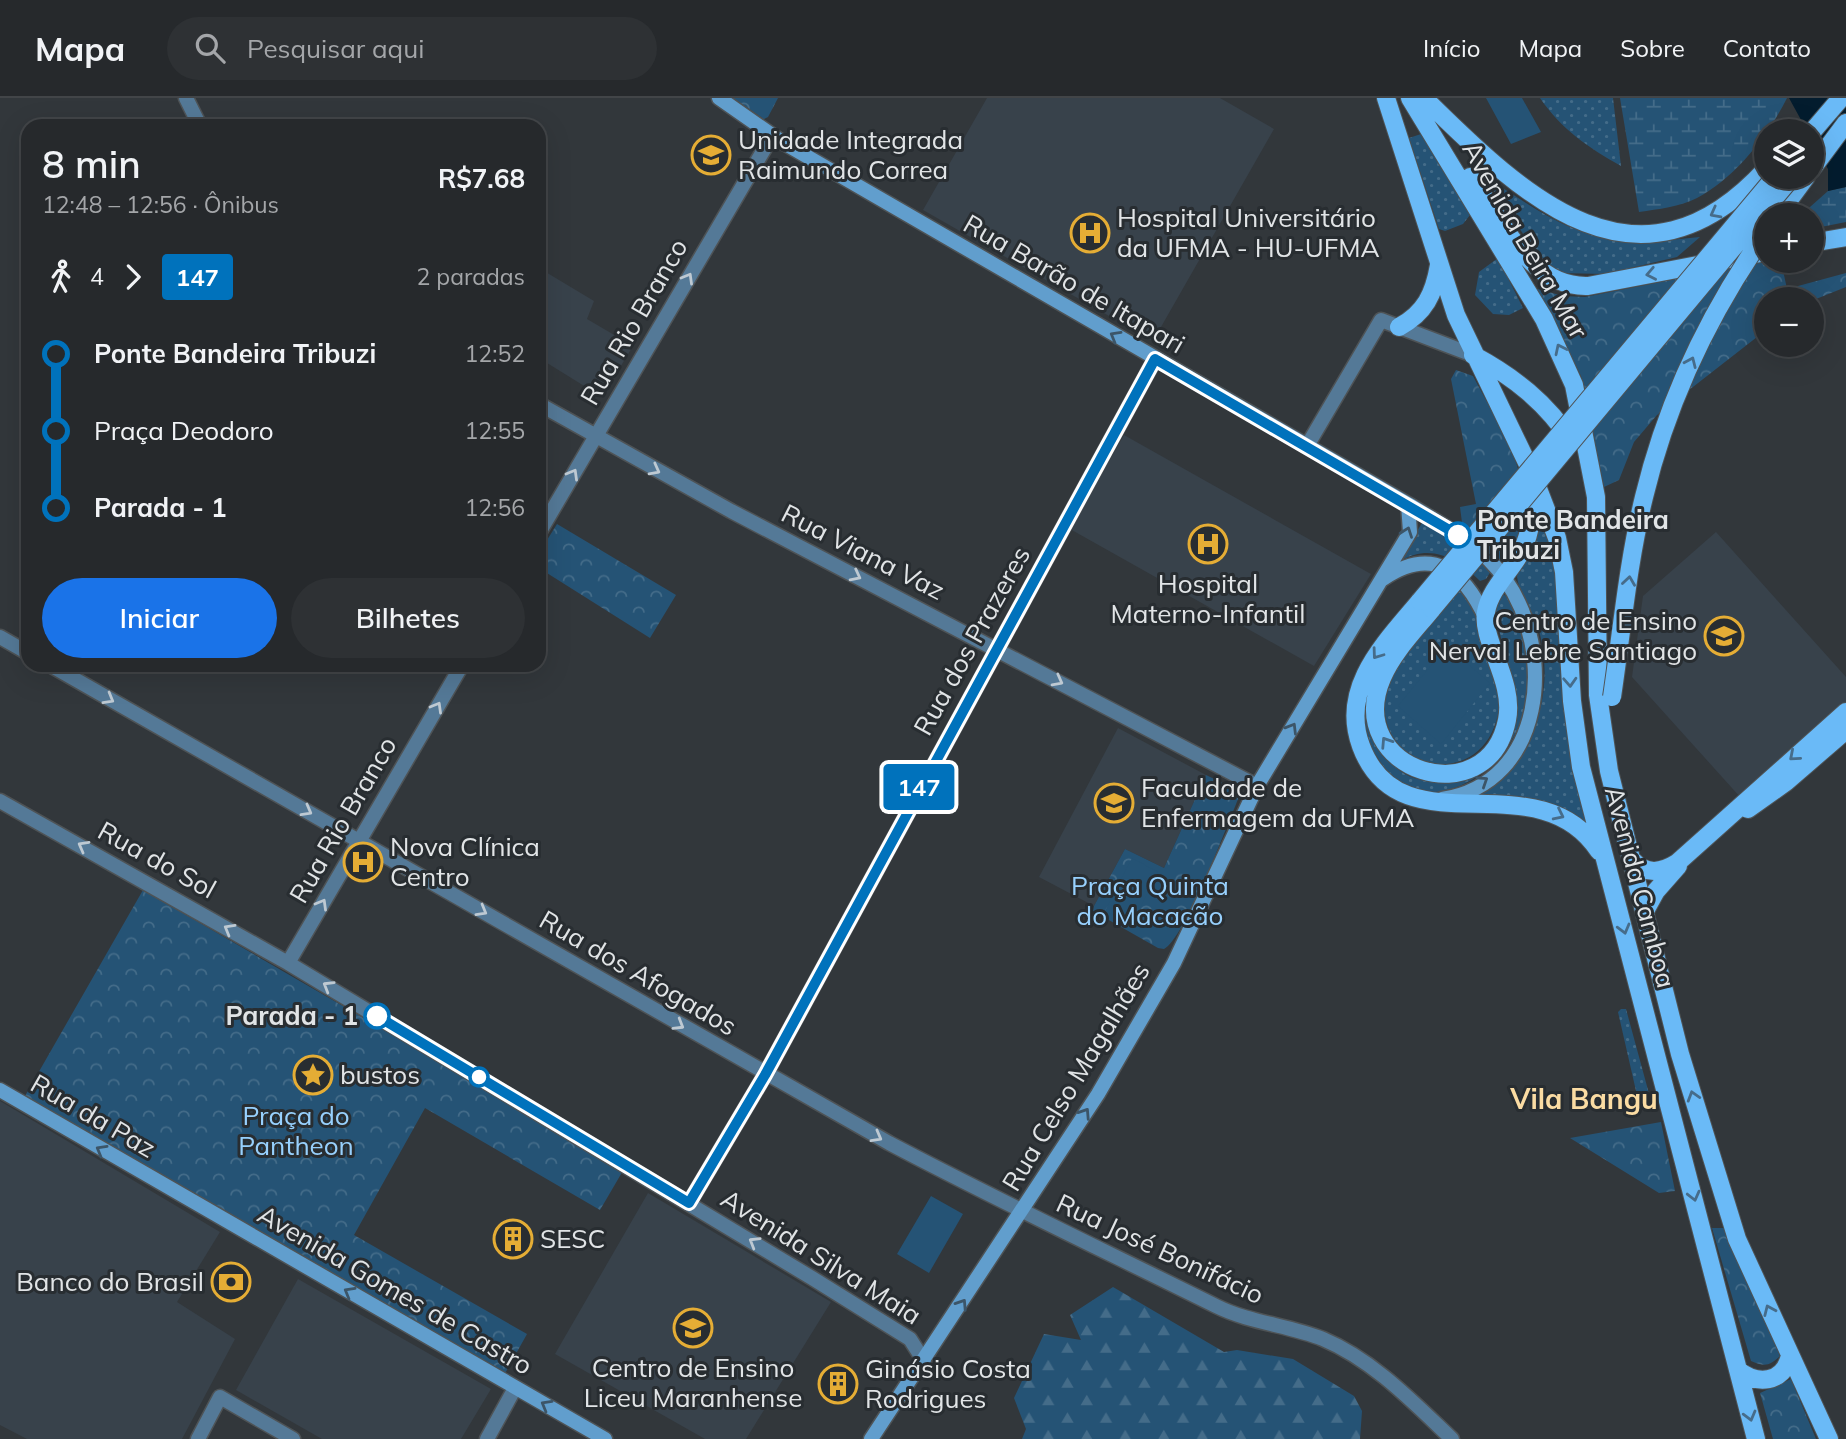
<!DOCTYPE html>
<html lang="pt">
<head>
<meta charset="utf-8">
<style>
	:root { --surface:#26292c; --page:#2e3134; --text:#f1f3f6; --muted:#a4a6a9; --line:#424548; --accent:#1a73e8 }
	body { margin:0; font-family:Mulish,sans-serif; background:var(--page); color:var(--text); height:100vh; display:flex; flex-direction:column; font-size:26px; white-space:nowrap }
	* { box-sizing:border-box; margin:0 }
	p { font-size:23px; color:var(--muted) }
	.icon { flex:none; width:38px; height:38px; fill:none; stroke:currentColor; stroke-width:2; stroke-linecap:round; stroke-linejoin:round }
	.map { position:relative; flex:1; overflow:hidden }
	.details { position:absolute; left:21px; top:21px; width:525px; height:553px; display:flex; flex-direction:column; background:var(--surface); border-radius:21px; box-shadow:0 7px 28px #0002,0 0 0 2px var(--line) }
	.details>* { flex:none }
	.badge { padding:0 14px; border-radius:5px; font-size:24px; line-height:46px }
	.fabs { position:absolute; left:1754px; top:21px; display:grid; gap:14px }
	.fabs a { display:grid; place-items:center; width:70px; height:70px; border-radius:50%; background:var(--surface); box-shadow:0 7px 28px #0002,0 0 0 2px var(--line); font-size:35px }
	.map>.badge { position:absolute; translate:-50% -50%; box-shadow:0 0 0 4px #fff }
	.legs { display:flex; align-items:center; gap:10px; height:77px; padding:0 21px; font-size:23px }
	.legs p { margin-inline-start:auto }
	.overview { display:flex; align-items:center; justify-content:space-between; height:119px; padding:0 21px }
	h1 { font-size:38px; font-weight:600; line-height:52px }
	.button { display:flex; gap:14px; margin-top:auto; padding:14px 21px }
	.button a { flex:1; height:80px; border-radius:42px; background:var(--accent); color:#fff; font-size:28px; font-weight:600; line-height:80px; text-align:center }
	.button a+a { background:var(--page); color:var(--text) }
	ul { padding:0 21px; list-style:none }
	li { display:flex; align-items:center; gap:24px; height:77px; font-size:26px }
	li i { display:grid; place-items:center; width:10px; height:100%; margin:0 9px; background:currentColor }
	li i::after { content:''; width:18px; height:18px; margin:-9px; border:5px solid; border-radius:50%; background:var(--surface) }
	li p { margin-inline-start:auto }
	li:first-child i { background:linear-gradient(#0000 50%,currentColor 0) }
	li:last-child i { background:linear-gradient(currentColor 50%,#0000 0) }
	header { display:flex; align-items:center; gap:42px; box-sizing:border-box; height:98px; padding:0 35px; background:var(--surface); border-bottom:2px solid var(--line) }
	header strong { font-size:33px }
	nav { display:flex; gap:38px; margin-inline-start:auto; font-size:24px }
	.search { width:490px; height:63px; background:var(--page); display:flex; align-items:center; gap:18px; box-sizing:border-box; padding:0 24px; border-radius:38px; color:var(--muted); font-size:26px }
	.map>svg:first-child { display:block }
	.built { fill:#38424b }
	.grass { fill:url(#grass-dots) }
	.forest { fill:url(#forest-firs) }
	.wetland { fill:url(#wetland-marsh) }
	.park { fill:url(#park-crowns) }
	.pitch { fill:#255375 }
	.water { fill:#031c2e }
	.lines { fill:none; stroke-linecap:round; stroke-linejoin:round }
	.tertiary-casing { stroke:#4e5356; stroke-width:17 }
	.secondary-casing { stroke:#4e5356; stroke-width:17 }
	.primary-casing { stroke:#4e5356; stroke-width:20 }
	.tertiary { stroke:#547997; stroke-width:14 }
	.secondary { stroke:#619ecd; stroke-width:14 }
	.primary { stroke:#6abaf7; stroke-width:18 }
	.primary-bridge-casing { stroke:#4e5356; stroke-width:20; stroke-linecap:butt }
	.primary-bridge { stroke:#6abaf7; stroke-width:18 }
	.oneway { stroke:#466c8a }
	.oneway2 { stroke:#bec9d2 }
	.oneway3 { stroke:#3c5568 }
	.line-1-casing { stroke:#fff; stroke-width:16 }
	.line-1 { stroke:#0072bc; stroke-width:10 }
	.stop-1-dot { fill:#fff; stroke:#0072bc; stroke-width:3.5 }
	.labels { text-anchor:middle; stroke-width:6; stroke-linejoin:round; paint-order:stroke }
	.poi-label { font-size:26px; fill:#e1e4e6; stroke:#282d31; text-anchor:start }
	.street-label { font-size:26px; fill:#e1e4e6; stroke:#282d31 }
	.stop-label { font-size:26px; font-weight:bold; fill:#e1e4e6; stroke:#282d31; text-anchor:start }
	.park-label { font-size:26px; fill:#97d0fd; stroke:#282d31 }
	.neighbourhood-label { font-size:28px; font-weight:bold; fill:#fbdca3; stroke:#282d31 }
</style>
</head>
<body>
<header>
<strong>Mapa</strong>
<div class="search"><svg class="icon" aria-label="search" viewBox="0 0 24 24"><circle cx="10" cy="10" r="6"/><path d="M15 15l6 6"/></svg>Pesquisar aqui</div>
<nav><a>Início</a><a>Mapa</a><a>Sobre</a><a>Contato</a></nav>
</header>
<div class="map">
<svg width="1846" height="1341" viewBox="0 0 1846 1341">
	<defs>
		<pattern id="grass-dots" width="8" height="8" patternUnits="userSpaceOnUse" patternTransform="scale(1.75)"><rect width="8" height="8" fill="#255375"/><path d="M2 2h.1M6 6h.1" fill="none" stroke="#446c89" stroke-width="1.8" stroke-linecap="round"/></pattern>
		<pattern id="forest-firs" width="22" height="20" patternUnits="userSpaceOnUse" patternTransform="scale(1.75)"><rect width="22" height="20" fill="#255375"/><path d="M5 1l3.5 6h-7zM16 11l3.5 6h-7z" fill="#446c89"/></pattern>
		<pattern id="wetland-marsh" width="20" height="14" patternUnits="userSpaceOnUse" patternTransform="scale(1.75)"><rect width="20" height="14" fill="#255375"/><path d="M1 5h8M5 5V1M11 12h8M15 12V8" fill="none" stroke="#446c89"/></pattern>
		<pattern id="park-crowns" width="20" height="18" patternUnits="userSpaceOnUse" patternTransform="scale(1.75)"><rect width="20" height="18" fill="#255375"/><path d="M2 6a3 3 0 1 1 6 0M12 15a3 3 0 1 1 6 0" fill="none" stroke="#446c89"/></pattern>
	</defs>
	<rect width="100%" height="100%" fill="#32373b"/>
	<path class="built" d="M987,0h233l54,31 -121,212 -230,-131z
		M539,170l55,33 -7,18 46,27 -31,51 -63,-39z
		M1124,337l247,139 -57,92 -244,-137z
		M1716,434l130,145v27l-105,94 -109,-121 11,-81z
		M1118,630l88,47 -42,93 -39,-19 -31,57 -55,-29z
		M0,1003l220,131 -43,70 58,37 -53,100h-155l-27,-14z
		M648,1095l183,109 -85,137h-41l-150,-85z
		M298,1181l193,110 -30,50h-139l-86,-49z"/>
	<path class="grass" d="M1540,0h73l8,68c-32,-18 -60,-37 -81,-68z
		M1421,36l49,81 -7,9 -18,7 -6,-2 -30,-91z
		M1484,79c29,16 58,39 89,51 40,15 85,14 127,9l-23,20 -72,17 -46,-1 -22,-19z
		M1498,160l25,50 -14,7 -16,-1 -18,-19 4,-23z
		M1541,415l14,52 13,173 22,92 -112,-33c56,-39 78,-102 61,-167 -5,-18 -22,-38 -22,-56z
		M1423,423l46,27 22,23 -5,8 -6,2c-23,-23 -49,-38 -80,-20z
		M1457,490c30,27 33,75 43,112 -7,103 -145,73 -110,-26 6,-17 53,-68 67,-86z
		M1502,495c15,11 21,36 23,53 4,29 5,57 -8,84 -24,53 -101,93 -138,30 -4,-7 -11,-15 -14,-23 -2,-8 -1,-18 -2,-27l6,3c7,15 13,37 23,50 22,27 59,17 86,6l34,-78 -18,-86z
		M1621,911h5l25,92 -2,4 -10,-1 -21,-92z"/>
	<path class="forest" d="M1113,1189l111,65 13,-2 56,9 61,37 8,15 -2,28h-338l4,-10 -12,-31 30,-64 37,6 -11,-25z"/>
	<path class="wetland" d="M1620,0h167c-19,38 -52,80 -90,100 -17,9 -39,11 -58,14z
		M1846,89v35l-35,7v-14h-10l27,-24z"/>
	<path class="park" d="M733,0h45l-10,19 -4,2z
		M1766,163h15l6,28 59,-16v14l-35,14 -45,-2v31l-109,85 -23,27 -15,38 -15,7 -23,-111 -47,-88 29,8 22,1z
		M1456,272l17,6c33,63 74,115 33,185l-8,-2 -35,-29 -3,-23 16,-3 -25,-125z
		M557,426l119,71 -26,43 -111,-70v-15z
		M1206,677l35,17c-12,28 -56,147 -77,157l-6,-1 -65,-37 1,-5 31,-57 39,19z
		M143,792l481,279 -24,41 -175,-102 -71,127 173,99 -24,43 -478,-281z
		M1661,1024l14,69 -16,2 -89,-55z
		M1712,1130h15l53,128c-10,10 -16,11 -29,5z
		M1791,1281l25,60h-43l-13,-46z"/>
	<path class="pitch" d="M1486,0h36l19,34 -30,12z
		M1447,548l43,37 -49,61 -43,-38z
		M1132,760l26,14 -26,52 -27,-13z
		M931,1098l32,18 -34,59 -32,-19z"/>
	<path class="water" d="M1789,0h57v89l-18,4v-22z"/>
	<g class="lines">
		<defs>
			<path id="tertiary" d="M186,0l14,28
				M539,306l192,107 526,275
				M1307,348l74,-126 92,35
				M539,435l233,-397
				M0,539l28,16
				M50,567l839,478c108,57 218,109 327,163 34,17 72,19 107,33 50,21 90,63 129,100
				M0,703l288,162 524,315 98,61 14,22
				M288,865l174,-298
				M689,1105l76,-128 390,-716
				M198,1341l22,-42 73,42
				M487,1341l28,-51"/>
			<path id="secondary" d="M719,0l63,44 626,362c34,21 74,41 97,75 51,72 41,204 -63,220
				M1383,481c50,-34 81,-8 103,40
				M0,992l605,349
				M871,1341l227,-345 76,-131 83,-177 153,-254 -2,-28"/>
			<path id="primary" d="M1386,0l70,217 76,158 25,65 7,34 8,129 9,66 175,672
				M1410,0l134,221 30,66 22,112 2,198 11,76 71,283 57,185 92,200
				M1424,0c101,100 215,209 342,71
				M1811,35l30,-35
				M1811,72l35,-47
				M1470,79c32,41 58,111 118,109l178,-34
				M1778,117l28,-38
				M1811,145l35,-6
				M1399,229c26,-14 35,-33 40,-62
				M1473,257c41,22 74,48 99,87
				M1420,503c-34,41 -81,86 -59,145 40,108 176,11 238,105
				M1432,511c-17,21 -39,43 -50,69 -40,94 106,138 125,42 8,-39 -26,-79 -21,-108 4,-23 24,-40 35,-60 12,-21 12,-49 12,-72
				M1748,711l38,-27 60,-52
				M1632,762c14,15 29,13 45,3l169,-151
				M1645,813l11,-20 22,-25
				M1738,1272c19,15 45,14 52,-14"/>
		</defs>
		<use href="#tertiary" class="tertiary-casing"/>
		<use href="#secondary" class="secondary-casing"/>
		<use href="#primary" class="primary-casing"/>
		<use href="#tertiary" class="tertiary"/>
		<use href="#secondary" class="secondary"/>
		<use href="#primary" class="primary"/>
		<defs>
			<path id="primary-bridge" d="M1420,503l355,-424
				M1432,511l360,-432
				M1612,599c10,-67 16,-135 32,-200 23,-96 66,-185 122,-265"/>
		</defs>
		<use href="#primary-bridge" class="primary-bridge-casing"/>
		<use href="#primary-bridge" class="primary-bridge"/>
	</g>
	<defs><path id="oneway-chevron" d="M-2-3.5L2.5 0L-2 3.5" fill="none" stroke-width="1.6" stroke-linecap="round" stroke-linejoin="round" transform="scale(1.75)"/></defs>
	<g class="oneway">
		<use href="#oneway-chevron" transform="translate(1715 115) rotate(152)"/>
		<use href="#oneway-chevron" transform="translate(1651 176) rotate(169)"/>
		<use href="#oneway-chevron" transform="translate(1560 251) rotate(-116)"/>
		<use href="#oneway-chevron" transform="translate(1691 264) rotate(-66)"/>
		<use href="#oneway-chevron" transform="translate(1629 483) rotate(-82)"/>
		<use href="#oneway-chevron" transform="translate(1377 556) rotate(126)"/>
		<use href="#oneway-chevron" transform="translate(1570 584) rotate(87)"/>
		<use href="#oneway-chevron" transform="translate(1386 644) rotate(-123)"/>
		<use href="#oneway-chevron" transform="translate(1794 658) rotate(139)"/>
		<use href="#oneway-chevron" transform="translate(1559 717) rotate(26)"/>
		<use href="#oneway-chevron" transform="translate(1624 831) rotate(75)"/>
		<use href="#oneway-chevron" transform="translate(1693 998) rotate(-107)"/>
		<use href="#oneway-chevron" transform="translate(1694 1098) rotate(76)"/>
		<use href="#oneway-chevron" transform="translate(1769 1212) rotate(-114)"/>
		<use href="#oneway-chevron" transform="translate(1750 1318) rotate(75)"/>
	</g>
	<g class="oneway2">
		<use href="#oneway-chevron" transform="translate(688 180) rotate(-60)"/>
		<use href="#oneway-chevron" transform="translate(655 372) rotate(28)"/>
		<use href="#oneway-chevron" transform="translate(573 376) rotate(-60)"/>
		<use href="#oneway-chevron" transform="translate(856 478) rotate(27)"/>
		<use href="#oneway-chevron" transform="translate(1058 583) rotate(28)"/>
		<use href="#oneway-chevron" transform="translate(109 601) rotate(30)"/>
		<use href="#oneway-chevron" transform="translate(437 609) rotate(-60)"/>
		<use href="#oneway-chevron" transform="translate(307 713) rotate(29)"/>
		<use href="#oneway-chevron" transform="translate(83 748) rotate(-151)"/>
		<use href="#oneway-chevron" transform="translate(322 806) rotate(-60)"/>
		<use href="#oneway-chevron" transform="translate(482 813) rotate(30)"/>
		<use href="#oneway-chevron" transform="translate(229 831) rotate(-150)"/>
		<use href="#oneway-chevron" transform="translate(328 888) rotate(-149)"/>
		<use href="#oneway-chevron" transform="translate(679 927) rotate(31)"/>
		<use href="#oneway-chevron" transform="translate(877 1039) rotate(29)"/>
		<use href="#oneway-chevron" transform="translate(754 1144) rotate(-149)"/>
	</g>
	<g class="oneway3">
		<use href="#oneway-chevron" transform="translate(1115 238) rotate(-150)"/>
		<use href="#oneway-chevron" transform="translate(1407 434) rotate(-70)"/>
		<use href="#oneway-chevron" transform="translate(1292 630) rotate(-59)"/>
		<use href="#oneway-chevron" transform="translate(1483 683) rotate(-33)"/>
		<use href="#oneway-chevron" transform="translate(1085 1015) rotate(-57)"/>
		<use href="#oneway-chevron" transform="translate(101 1052) rotate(-150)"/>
		<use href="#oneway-chevron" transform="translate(349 1194) rotate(-150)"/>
		<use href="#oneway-chevron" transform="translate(962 1206) rotate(-57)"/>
		<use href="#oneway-chevron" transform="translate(546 1307) rotate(-150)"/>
	</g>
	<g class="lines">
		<defs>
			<path id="line-1" d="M377,918l312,187 76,-128 390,-716 303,176"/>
		</defs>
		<use href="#line-1" class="line-1-casing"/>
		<use href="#line-1" class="line-1"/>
	</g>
	<defs>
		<symbol id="school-ring" viewBox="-11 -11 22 22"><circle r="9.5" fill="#282d31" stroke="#e5ad35" stroke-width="1.5"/><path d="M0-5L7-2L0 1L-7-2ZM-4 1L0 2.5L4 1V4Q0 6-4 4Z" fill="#e5ad35"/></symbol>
		<symbol id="hospital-ring" viewBox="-11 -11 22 22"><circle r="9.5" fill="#282d31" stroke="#e5ad35" stroke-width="1.5"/><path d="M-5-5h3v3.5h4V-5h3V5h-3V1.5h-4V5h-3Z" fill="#e5ad35"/></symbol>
		<symbol id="university-ring" viewBox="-11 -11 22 22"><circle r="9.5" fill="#282d31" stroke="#e5ad35" stroke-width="1.5"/><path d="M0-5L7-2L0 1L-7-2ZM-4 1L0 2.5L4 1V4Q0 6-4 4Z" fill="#e5ad35"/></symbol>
		<symbol id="sight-ring" viewBox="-11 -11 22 22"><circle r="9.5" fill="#282d31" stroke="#e5ad35" stroke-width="1.5"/><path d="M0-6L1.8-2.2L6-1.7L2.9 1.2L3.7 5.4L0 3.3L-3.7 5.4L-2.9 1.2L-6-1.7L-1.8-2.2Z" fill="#e5ad35"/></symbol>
		<symbol id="building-ring" viewBox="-11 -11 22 22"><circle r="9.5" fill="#282d31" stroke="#e5ad35" stroke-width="1.5"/><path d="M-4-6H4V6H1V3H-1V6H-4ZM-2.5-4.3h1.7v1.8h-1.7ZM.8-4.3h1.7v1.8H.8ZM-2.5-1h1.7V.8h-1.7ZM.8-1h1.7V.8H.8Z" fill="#e5ad35"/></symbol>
		<symbol id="bank-ring" viewBox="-11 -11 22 22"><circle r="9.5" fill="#282d31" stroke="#e5ad35" stroke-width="1.5"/><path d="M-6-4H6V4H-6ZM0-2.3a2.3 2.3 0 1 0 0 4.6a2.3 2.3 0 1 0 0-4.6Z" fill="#e5ad35"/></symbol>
	</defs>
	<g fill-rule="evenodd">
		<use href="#school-ring" x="689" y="35" width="44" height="44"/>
		<use href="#hospital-ring" x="1068" y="113" width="44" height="44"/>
		<use href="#hospital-ring" x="1186" y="424" width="44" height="44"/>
		<use href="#school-ring" x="1702" y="516" width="44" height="44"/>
		<use href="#university-ring" x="1092" y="683" width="44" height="44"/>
		<use href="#hospital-ring" x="341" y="742" width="44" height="44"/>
		<use href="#sight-ring" x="291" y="955" width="44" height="44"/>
		<use href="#building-ring" x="491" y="1119" width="44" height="44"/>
		<use href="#bank-ring" x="209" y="1162" width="44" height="44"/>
		<use href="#school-ring" x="671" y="1208" width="44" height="44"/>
		<use href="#building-ring" x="816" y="1264" width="44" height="44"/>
	</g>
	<g class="stop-1-dot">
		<circle cx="1458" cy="437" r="12"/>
		<circle cx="377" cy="918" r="12"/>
		<circle cx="479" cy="979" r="9"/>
	</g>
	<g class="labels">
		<g class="poi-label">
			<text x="738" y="51">Unidade Integrada<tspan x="738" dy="30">Raimundo Correa</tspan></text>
			<text x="1117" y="129">Hospital Universitário<tspan x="1117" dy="30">da UFMA - HU-UFMA</tspan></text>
			<text x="1208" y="495" text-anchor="middle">Hospital<tspan x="1208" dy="30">Materno-Infantil</tspan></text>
			<text x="1697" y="532" text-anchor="end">Centro de Ensino<tspan x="1697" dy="30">Nerval Lebre Santiago</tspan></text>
			<text x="1141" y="699">Faculdade de<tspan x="1141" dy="30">Enfermagem da UFMA</tspan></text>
			<text x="390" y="758">Nova Clínica<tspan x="390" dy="30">Centro</tspan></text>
			<text x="340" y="986">bustos</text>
			<text x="540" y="1150">SESC</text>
			<text x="204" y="1193" text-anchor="end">Banco do Brasil</text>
			<text x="693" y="1279" text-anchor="middle">Centro de Ensino<tspan x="693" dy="30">Liceu Maranhense</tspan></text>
			<text x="865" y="1280">Ginásio Costa<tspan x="865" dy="30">Rodrigues</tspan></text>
		</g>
		<g class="street-label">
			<text transform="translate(1525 142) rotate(60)" y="9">Avenida Beira Mar</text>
			<text transform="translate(1074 186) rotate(30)" y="9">Rua Barão de Itapari</text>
			<text transform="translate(634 224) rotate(-60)" y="9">Rua Rio Branco</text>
			<text transform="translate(863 454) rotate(27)" y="9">Rua Viana Vaz</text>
			<text transform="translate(972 543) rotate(-61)" y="9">Rua dos Prazeres</text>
			<text transform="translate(343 722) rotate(-60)" y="9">Rua Rio Branco</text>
			<text transform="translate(157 762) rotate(29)" y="9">Rua do Sol</text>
			<text transform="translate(1640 789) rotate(75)" y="9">Avenida Camboa</text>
			<text transform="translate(638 875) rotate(30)" y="9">Rua dos Afogados</text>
			<text transform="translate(1076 979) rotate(-59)" y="9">Rua Celso Magalhães</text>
			<text transform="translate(93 1018) rotate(30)" y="9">Rua da Paz</text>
			<text transform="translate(1160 1151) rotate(25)" y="9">Rua José Bonifácio</text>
			<text transform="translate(821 1159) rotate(32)" y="9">Avenida Silva Maia</text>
			<text transform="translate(395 1192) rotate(30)" y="9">Avenida Gomes de Castro</text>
		</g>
		<g class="stop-label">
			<text x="1477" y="431">Ponte Bandeira<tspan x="1477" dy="30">Tribuzi</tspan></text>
			<text x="358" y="927" text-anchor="end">Parada - 1</text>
		</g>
		<g class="park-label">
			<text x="1150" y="797">Praça Quinta<tspan x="1150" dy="30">do Macacão</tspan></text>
			<text x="296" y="1027">Praça do<tspan x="296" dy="30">Pantheon</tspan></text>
		</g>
		<g class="neighbourhood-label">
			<text x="1584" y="1011">Vila Bangu</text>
		</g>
	</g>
</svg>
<div class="fabs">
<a><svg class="icon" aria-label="layers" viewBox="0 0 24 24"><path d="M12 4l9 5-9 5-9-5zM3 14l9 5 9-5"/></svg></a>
<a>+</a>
<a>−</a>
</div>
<b class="badge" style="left:919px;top:689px;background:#0072bc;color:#fff">147</b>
<section class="details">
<div class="overview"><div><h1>8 min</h1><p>12:48 – 12:56 · Ônibus</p></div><b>R$7.68</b></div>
<div class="legs"><svg class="icon" aria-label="walk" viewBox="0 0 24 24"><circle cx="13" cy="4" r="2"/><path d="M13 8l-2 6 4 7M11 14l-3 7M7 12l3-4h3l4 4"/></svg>4<svg class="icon" aria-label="forward" viewBox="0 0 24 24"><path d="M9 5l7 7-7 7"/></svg><b class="badge" style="background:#0072bc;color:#fff">147</b><p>2 paradas</p></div>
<ul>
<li><i style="color:#0072bc"></i><b>Ponte Bandeira Tribuzi</b><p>12:52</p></li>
<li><i style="color:#0072bc"></i><span>Praça Deodoro</span><p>12:55</p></li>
<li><i style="color:#0072bc"></i><b>Parada - 1</b><p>12:56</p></li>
</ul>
<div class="button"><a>Iniciar</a><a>Bilhetes</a></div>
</section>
</div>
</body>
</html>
